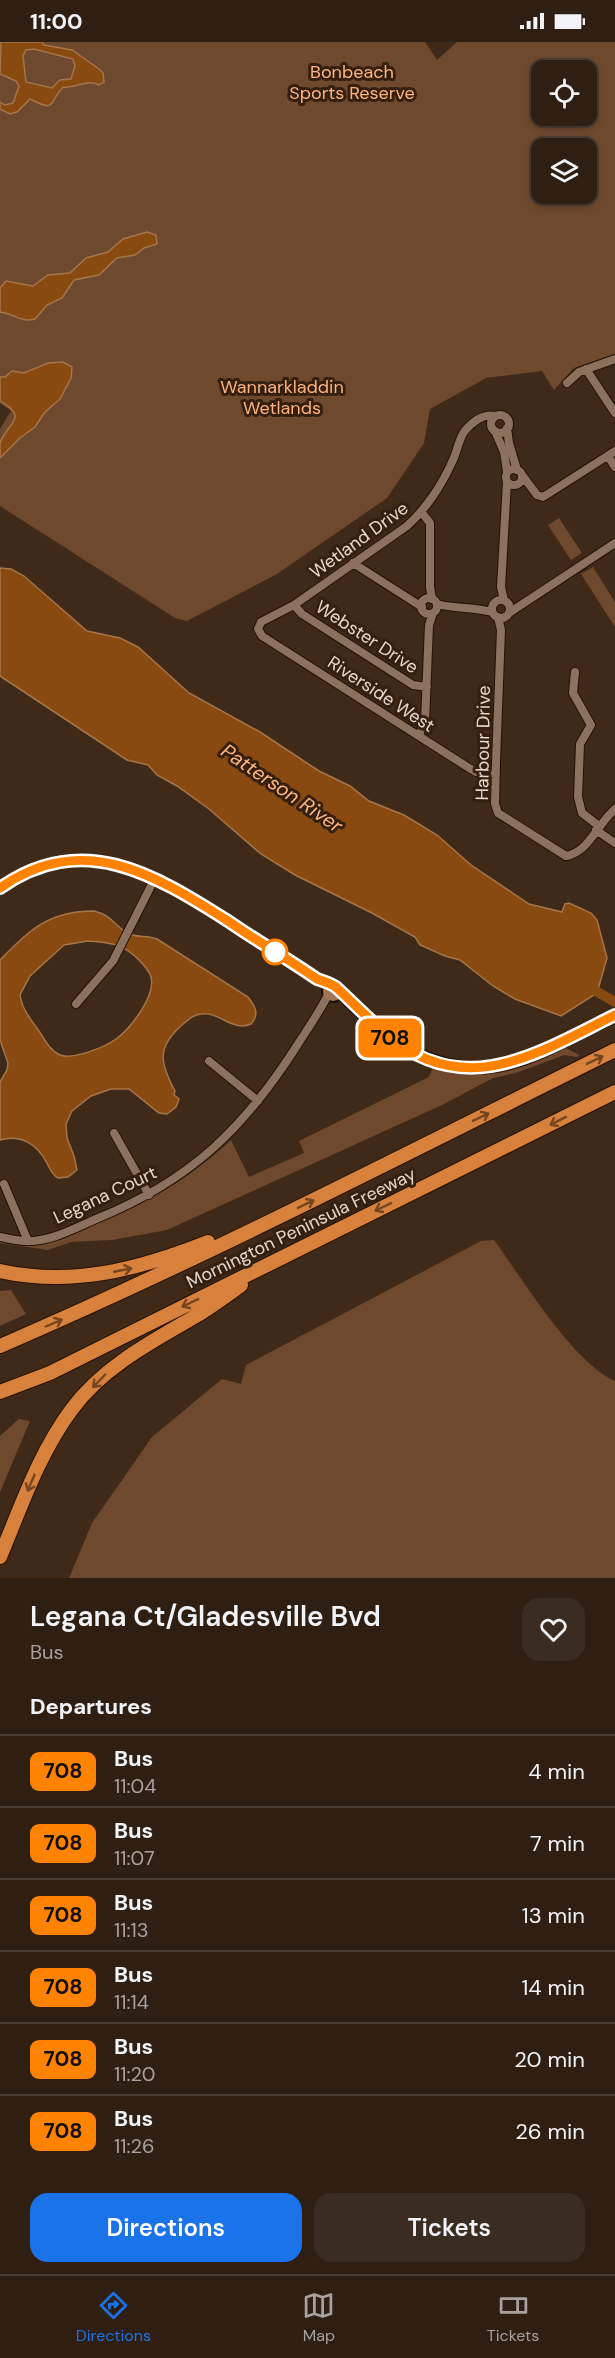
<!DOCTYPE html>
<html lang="en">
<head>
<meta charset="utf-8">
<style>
	:root { --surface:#2f1f13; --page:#3b2c21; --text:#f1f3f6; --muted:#a7a2a0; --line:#4a3d33; --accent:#1a73e8 }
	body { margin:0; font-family:"DM Sans",sans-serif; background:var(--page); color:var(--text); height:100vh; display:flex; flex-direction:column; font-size:22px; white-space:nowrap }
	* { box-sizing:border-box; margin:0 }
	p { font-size:20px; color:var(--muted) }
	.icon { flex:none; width:33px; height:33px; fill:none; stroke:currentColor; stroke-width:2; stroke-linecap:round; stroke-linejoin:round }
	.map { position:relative; height:1536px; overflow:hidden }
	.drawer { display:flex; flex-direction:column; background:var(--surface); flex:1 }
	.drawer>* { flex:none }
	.badge { padding:0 12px; border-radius:9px; font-size:21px; line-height:39px }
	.controls { position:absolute; left:531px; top:18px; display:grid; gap:12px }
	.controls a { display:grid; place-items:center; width:66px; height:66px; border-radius:12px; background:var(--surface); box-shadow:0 3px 9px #0003,0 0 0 2px var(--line); font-size:30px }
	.map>.badge { position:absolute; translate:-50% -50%; box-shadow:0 0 0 3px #fff }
	h2 { padding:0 30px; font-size:22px; line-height:54px }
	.round { display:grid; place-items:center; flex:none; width:63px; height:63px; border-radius:18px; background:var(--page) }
	.overview { display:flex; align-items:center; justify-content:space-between; height:102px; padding:0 30px }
	h1 { font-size:28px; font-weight:600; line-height:45px }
	.primary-button { display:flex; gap:12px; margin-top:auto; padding:12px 30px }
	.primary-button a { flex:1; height:69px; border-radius:18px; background:var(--accent); color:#fff; font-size:24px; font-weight:600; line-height:69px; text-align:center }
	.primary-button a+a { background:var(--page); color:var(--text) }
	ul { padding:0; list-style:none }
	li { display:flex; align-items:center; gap:18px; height:72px; padding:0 30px; border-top:2px solid var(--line) }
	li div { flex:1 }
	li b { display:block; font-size:22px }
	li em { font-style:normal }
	li .badge { min-width:66px; font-weight:700; text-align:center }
	.status { display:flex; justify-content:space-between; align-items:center; height:42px; padding:0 30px; background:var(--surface); direction:ltr }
	.status svg { height:16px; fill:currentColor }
	.tabs { display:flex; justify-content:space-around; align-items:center; height:84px; border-top:2px solid var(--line); background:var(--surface); font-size:16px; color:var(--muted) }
	.tabs a { display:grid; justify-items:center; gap:3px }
	.tabs .active { color:var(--accent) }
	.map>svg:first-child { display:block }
	.green { fill:#6e492e; fill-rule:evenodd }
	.water { fill:#894a11; stroke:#a5754a; stroke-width:1.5; fill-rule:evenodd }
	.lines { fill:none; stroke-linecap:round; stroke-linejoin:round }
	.river { stroke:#894a11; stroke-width:10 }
	.minor-casing { stroke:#251103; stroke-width:10 }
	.secondary-casing { stroke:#251103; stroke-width:14 }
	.motorway-casing { stroke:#251103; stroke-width:16 }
	.minor { stroke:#8b715e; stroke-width:8 }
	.secondary { stroke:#a27654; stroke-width:10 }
	.motorway { stroke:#d7813c; stroke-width:14 }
	.oneway { stroke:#764621 }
	.line-casing { stroke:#fff; stroke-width:14 }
	.line { stroke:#ff8200; stroke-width:9 }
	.stop-dot { fill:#fff; stroke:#ff8200; stroke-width:3 }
	.labels { text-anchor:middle; stroke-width:6; stroke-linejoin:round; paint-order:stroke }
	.park-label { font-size:18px; fill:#feb47f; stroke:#351f0f }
	.street-label { font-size:18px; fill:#e7d8ce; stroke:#351f0f }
	.water-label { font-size:20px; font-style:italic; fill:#feb580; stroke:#351f0f }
</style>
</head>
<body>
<div class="status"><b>11:00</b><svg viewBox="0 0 49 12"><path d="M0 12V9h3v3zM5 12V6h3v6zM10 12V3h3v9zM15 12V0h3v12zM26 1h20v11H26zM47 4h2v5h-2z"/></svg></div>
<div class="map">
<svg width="615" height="1536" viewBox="0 0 615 1536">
	<rect width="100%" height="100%" fill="#3f2919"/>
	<path class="green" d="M0,0h425l12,18 20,-18h158v312l-41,14 -20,22 -12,-19 -56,7 -56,31 -6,34 -37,55 -110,76 -90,47 -12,-3 -175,-112v-77l11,-18 -11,-8zM542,28h44v46h-44zM542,106h44v46h-44z
		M559,476l23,35 -11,7 -23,-35z
		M593,525l22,35v25l-34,-53z
		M561,1004l19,9 -3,2 -13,-2 -48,18 -23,5 -49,26 -277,126 -55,10 -41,2 -23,8 -48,-7v-3c10,2 21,6 32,5 19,-1 36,-10 53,-17 59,-23 99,-45 146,-88l18,37 55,-24 -5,-12 130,-64 4,-10c55,12 79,3 128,-21z
		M494,1198c28,38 79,123 121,141v197h-546l23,-55 60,-86 70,-58 19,5 5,-19 235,-124z
		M11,1248l15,24 -26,12v-35z
		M19,1377l11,2 -30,71v-56z"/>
	<path class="water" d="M1,0h41l2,3 28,5 27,19 4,4 1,9 -5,3c-13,-7 -22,4 -36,2 -15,16 -6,26 -33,12l-13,13 -7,2 -10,-5v-7l5,3 8,-2 6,-17 -3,-5 -16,-7zM34,7l39,10 2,7 -4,13 -11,1 -8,8 -26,-6 -3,-26 3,-6z
		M147,190l9,3 1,9 -13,4 -9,7 -18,3 -18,17 -25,5 -12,18 -15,7 -12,14c-14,4 -22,-6 -35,-7v-24l6,-7 27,5 15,-11 22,-2 16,-15 22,-6 15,-13z
		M63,320l9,5 -1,11 -11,21 -15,13 -10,15 -15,11 -20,20c0,-5 0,-11 0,-15 7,-20 30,-25 0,-42v-24h5l7,-6 12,2 24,-10z
		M0,526l11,1 13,7 63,55 33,7 18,9 51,46 71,39 59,39 31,15 19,15 35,14 33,20 34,30 58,39 33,8 3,-8 4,-1 22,10 6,7 10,38 -10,35 -36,23 -46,-17 -22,-13 -33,-26 -15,-4 -25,-11 -5,-8 -43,-24 -77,-38 -34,-21 -52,-45 -32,-23 -20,-11 -9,-10 -21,-5 -127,-84z
		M94,869c20,5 20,16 36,23 8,4 18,1 27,5l91,58c7,9 12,17 3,27 -18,8 -31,-12 -49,-10 -8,0 -14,6 -20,11 -26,23 -22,38 -7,66l-1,4 5,4 -3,8 -9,7 -8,-1 -30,-24h-18l-20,7 -19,15 -6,13 1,14 7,18 3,14 -9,7 -10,1c-6,-3 -8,-9 -11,-15 -10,-19 -26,-29 -47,-23v-58l7,-12 1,-7 -8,-23v-80c30,-30 48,-49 94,-49zM88,899c23,2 33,2 50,18 5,5 11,11 13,18 5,19 -21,52 -35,62 -11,8 -43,21 -56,16 -10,-4 -15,-15 -21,-24 -8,-11 -17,-22 -19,-36l10,-19 34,-31z"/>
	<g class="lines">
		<path class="river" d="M587,944l28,16"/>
		<defs>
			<path id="minor" d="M586,327l29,44
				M567,341l12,-11 36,-13
				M491 382a9 9 0 1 1 18 0a9 9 0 1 1-18 0Z
				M495,374c-12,-3 -24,7 -31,16 -6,9 -7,21 -12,30 -10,23 -27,48 -45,64l-113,79 -33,17 -3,7 4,7 207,132 7,4 20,2
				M507,386l2,15 8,27
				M495,389l9,21 3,20
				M608,414l7,11
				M506 435a8 8 0 1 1 16 0a8 8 0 1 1-16 0Z
				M522,433l15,20 6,2 72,-46
				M422,471l8,10v64l2,12
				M353,521l69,44
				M421 564a8 8 0 1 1 16 0a8 8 0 1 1-16 0Z
				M492 567a9 9 0 1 1 18 0a9 9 0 1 1-18 0Z
				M504,558l-3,-13 6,-105
				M437,562c18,5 37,3 55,8
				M294,563l8,9 111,71 14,2
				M509,571l106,-70
				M498,575l3,13 -5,131 -1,43 3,9 68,43c23,-4 32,-33 49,-47
				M575,630l-2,21 18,32 -11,19 -2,53 4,16 17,13
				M419,693l6,-13 4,-97 4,-12
				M596,788l19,13
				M76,962l37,-43 42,-83
				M209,1019l49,40
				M114,1091l35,62
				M4,1142l24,57
				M0,1195c9,2 18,4 27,4 23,1 48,-13 69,-22 94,-38 148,-90 202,-175 11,-17 22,-33 31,-51"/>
			<path id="secondary" d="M0,846c82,-58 154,-14 228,33 29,20 59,38 89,58l15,7
				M328 949a5 5 0 1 1 10 0a5 5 0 1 1-10 0Z
				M338,948c48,50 100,92 173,73 36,-10 71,-32 104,-48"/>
			<path id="motorway" d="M0,1229c73,16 140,-2 208,-29
				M0,1304c209,-90 411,-195 615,-296
				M0,1350l50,-19 565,-281
				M0,1515c21,-50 39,-104 72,-148 31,-42 79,-67 124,-93 15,-9 30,-20 45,-31"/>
		</defs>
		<use href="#minor" class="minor-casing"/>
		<use href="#secondary" class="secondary-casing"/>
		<use href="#motorway" class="motorway-casing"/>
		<use href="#minor" class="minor"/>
		<use href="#secondary" class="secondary"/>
		<use href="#motorway" class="motorway"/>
	</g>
	<defs><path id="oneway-shaft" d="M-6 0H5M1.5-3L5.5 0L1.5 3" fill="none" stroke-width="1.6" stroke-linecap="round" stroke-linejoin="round" transform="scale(1.5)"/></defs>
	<g class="oneway">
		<use href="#oneway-shaft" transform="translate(595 1018) rotate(-26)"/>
		<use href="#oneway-shaft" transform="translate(481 1075) rotate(-26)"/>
		<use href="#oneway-shaft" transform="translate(558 1079) rotate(153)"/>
		<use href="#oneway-shaft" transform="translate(306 1162) rotate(-26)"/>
		<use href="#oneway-shaft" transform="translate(383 1165) rotate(154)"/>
		<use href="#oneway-shaft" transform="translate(123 1228) rotate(-11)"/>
		<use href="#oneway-shaft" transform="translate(190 1261) rotate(154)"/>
		<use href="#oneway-shaft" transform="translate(54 1281) rotate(-23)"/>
		<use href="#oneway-shaft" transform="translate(99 1339) rotate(134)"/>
		<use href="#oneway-shaft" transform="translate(31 1441) rotate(113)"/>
	</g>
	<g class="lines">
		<defs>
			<path id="line" d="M0,846c82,-58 154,-14 228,33 29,20 60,38 89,58 6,2 16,5 20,9 17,16 33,32 50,47 79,66 151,18 228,-20"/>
		</defs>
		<use href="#line" class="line-casing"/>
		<use href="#line" class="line"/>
	</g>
	<circle class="stop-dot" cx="275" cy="910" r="12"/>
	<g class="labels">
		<g class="park-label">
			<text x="352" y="36">Bonbeach<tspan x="352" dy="21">Sports Reserve</tspan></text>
			<text x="282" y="351">Wannarkladdin<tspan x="282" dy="21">Wetlands</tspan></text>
		</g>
		<g class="street-label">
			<text transform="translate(359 498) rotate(-36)" y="6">Wetland Drive</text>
			<text transform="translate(367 595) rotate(33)" y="6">Webster Drive</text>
			<text transform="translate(381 652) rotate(33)" y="6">Riverside West</text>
			<text transform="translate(483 701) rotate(-89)" y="6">Harbour Drive</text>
			<text transform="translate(105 1153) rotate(-25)" y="6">Legana Court</text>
			<text transform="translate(301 1186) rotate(-26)" y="6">Mornington Peninsula Freeway</text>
		</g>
		<g class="water-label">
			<text transform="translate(282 746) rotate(34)" y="7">Patterson River</text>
		</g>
	</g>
</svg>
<div class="controls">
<a><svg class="icon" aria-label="locate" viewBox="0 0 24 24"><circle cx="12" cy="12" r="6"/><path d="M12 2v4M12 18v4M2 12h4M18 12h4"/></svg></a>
<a><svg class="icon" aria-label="layers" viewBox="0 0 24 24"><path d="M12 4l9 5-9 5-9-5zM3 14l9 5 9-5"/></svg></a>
</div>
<b class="badge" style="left:390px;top:996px;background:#ff8200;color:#111">708</b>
</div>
<section class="drawer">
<div class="overview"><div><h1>Legana Ct/Gladesville Bvd</h1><p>Bus</p></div><a class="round"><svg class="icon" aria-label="heart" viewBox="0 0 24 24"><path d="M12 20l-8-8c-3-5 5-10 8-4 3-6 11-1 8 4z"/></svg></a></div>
<h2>Departures</h2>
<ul>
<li><span class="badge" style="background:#ff8200;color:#111">708</span><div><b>Bus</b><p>11:04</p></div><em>4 min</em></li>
<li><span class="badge" style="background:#ff8200;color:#111">708</span><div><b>Bus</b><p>11:07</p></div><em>7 min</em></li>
<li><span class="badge" style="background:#ff8200;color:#111">708</span><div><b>Bus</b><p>11:13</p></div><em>13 min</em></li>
<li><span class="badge" style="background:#ff8200;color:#111">708</span><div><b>Bus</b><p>11:14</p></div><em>14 min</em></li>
<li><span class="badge" style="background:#ff8200;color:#111">708</span><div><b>Bus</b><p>11:20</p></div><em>20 min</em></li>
<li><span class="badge" style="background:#ff8200;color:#111">708</span><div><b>Bus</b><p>11:26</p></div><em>26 min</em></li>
</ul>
<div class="primary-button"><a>Directions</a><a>Tickets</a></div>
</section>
<nav class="tabs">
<a class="active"><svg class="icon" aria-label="directions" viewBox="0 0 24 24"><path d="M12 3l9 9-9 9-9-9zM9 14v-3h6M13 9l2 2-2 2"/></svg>Directions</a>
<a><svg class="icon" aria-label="map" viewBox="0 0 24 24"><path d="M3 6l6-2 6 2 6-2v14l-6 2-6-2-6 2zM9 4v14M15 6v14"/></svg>Map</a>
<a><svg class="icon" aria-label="tickets" viewBox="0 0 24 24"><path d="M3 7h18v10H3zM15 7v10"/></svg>Tickets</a>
</nav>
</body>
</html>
